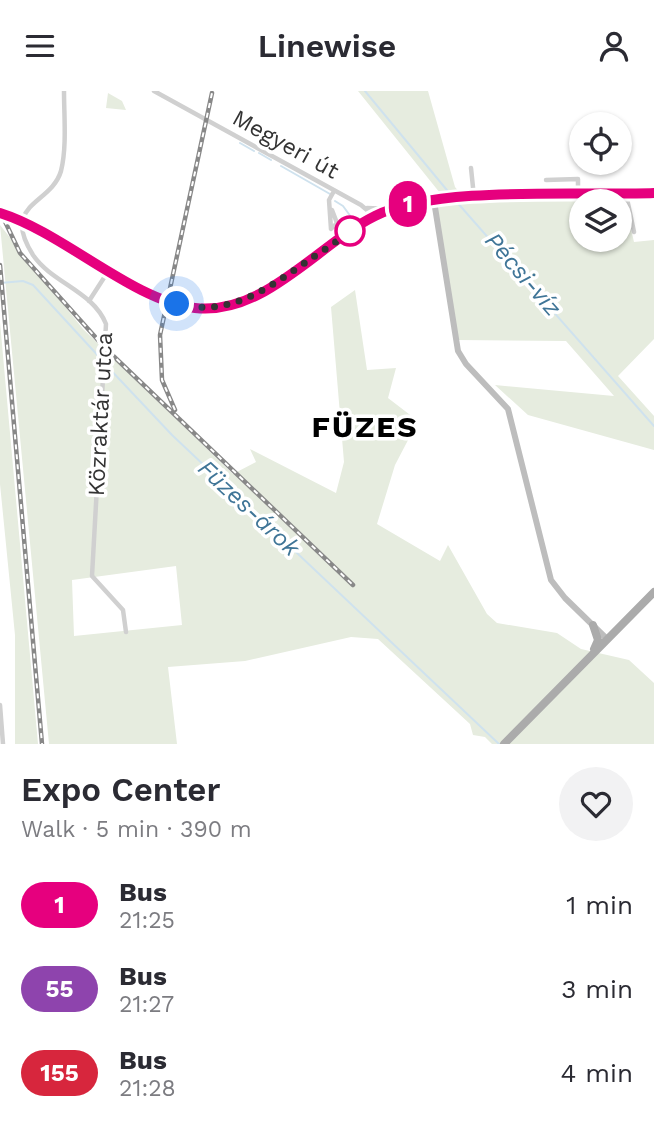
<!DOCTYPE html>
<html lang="en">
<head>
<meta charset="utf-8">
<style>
	:root { --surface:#fff; --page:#f2f2f3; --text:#2b2b33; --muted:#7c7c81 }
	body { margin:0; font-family:"Work Sans",sans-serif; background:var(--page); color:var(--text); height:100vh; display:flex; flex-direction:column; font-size:26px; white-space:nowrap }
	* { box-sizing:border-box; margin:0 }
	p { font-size:23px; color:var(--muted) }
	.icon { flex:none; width:38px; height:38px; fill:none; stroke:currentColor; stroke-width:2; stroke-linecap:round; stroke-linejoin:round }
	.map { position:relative; height:653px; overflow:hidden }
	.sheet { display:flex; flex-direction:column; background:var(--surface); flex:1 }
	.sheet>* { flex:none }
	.badge { padding:0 14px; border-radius:23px; font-size:24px; line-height:46px }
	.tools { position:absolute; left:569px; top:21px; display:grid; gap:14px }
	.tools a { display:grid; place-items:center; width:63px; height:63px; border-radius:50%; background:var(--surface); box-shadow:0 2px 5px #0004; font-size:35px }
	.you { position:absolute; width:35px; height:35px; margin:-18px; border:5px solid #fff; border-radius:50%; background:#1a73e8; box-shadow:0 0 0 10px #1a73e833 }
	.map>.badge { position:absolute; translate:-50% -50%; box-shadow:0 0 0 4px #fff }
	.round { display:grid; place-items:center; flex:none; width:74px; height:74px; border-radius:37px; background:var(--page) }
	.overview { display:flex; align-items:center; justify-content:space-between; height:119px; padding:0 21px }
	h1 { font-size:33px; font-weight:600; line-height:52px }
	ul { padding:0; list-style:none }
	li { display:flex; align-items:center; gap:21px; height:84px; padding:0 21px }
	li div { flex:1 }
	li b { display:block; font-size:26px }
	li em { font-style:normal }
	li .badge { min-width:77px; font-weight:700; text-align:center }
	header { display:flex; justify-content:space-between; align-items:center; height:91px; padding:0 21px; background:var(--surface); font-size:32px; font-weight:600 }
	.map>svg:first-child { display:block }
	.green { fill:#e6ecdf; fill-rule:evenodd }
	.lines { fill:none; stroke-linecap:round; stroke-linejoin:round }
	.stream { stroke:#cfe2ee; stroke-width:2 }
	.street { stroke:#d0d0d0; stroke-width:4.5 }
	.secondary { stroke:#bdbdbd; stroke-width:6 }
	.primary { stroke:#ababab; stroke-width:8 }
	.rail-casing { stroke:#888; stroke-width:4.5 }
	.rail { stroke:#fff; stroke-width:2; stroke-dasharray:5; stroke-linecap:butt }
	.secondary-bridge { stroke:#bdbdbd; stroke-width:6 }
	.line-casing { stroke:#fff; stroke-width:16 }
	.line { stroke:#e6007e; stroke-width:10 }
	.walk { stroke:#333; stroke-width:7; stroke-dasharray:0 12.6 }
	.stop-dot { fill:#fff; stroke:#e6007e; stroke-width:3.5 }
	.labels { text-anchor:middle; stroke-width:7; stroke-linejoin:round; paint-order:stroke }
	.street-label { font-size:23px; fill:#333; stroke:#fff }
	.water-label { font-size:24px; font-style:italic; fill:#3f7597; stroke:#fff }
	.district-label { font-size:30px; font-weight:bold; letter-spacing:2px; fill:#000; stroke:#fff }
</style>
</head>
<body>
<header><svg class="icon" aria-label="menu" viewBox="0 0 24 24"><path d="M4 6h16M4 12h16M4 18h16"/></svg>Linewise<svg class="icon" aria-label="person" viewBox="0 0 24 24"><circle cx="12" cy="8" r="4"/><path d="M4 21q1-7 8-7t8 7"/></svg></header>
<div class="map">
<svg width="654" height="653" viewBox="0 0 654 653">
	<rect width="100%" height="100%" fill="#fff"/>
	<path class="green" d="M358,0h70l27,96 10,12 158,-4 11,47 20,-2v99l-36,37 36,40v34l-126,-35 -33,-30 119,11 -48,-55 -109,-1 -24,-144 7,-3zM581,110h39v39h-39z
		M108,2l14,8 4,9 -20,-2z
		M0,134l83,104 150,145 23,-12 -6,-13 86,44 8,-31 -13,-155 24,-17 12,80 29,-2 -8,30 30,23 -23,44 -18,59 63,37 8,-16 39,69 10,9 60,10 24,16 48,11 25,23v61h-162l-7,-7 -12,-2 -3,-11 -92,-85 -27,-2 -106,24 -77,6 9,77h-128zM176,475l6,59 -108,11 -2,-56z
		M0,231l38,422h-23v-109l-15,-151z"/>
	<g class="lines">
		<path class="stream" d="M365,0l86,104
			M240,52l14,8
			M259,62l12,7
			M281,75l49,28
			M455,109l199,226
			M335,110l8,5 11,15
			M0,192l23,-2 10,4 69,75
			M105,273l67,71 327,309"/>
		<path class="street" d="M64,0c0,25 3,56 -3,80 -10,34 -61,32 -28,84 19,28 60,36 73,69l-14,252 31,34 3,22
			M154,0l207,114 13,11
			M471,77l3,29
			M546,89l32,-1v16
			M626,103l8,38
			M367,117l23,1
			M332,119l5,13 -6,6 -2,-29 5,-9
			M89,210l20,-31
			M0,614l3,39"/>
		<path class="secondary" d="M434,110l24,150 8,13 42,45 43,171 14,18 42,41
			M35,136l112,65
			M170,210c90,29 146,-63 223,-93 29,-11 64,-10 95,-11 55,-2 111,-1 166,-4"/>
		<path class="primary" d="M593,534l5,15 -4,9
			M504,653l150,-152"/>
		<defs>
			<path id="rail" d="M0,120l20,42 86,96 247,236
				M0,174l42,479
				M175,319l-13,-30 -2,-45 52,-242"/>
		</defs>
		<use href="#rail" class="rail-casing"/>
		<use href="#rail" class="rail"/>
		<path class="secondary-bridge" d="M0,122l35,14
			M147,201l23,9"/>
	</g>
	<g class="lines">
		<defs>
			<path id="line" d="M0,122c64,20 133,88 195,95 69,8 123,-64 180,-92 63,-31 205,-20 279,-23"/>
		</defs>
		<use href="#line" class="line-casing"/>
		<use href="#line" class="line"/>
		<path class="walk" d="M177,213c51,13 89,-14 129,-42 14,-10 30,-19 44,-31"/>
	</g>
	<circle class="stop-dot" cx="350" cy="140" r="14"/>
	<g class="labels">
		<g class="street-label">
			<text transform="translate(286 53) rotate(29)" y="8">Megyeri út</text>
			<text transform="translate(100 323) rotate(-87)" y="8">Közraktár utca</text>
		</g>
		<g class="water-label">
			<text transform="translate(523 183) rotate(49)" y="8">Pécsi-víz</text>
			<text transform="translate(249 417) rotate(43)" y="8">Füzes-árok</text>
		</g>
		<g class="district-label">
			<text x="365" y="346">FÜZES</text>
		</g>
	</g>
</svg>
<div class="tools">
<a><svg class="icon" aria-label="locate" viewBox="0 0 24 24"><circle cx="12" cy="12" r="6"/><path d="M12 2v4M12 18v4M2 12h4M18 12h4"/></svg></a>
<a><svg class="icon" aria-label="layers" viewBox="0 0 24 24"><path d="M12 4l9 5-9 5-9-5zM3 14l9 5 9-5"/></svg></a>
</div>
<div class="you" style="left:177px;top:213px"></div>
<b class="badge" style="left:408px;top:113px;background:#e6007e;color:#fff">1</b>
</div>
<section class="sheet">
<div class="overview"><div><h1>Expo Center</h1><p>Walk · 5 min · 390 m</p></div><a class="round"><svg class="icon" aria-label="heart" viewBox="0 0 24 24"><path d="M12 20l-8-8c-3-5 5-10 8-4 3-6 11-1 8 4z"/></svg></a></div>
<ul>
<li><span class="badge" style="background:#e6007e;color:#fff">1</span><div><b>Bus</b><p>21:25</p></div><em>1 min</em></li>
<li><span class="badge" style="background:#8e44ad;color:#fff">55</span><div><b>Bus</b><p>21:27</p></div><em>3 min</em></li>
<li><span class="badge" style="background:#d7263d;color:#fff">155</span><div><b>Bus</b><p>21:28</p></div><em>4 min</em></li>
</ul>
</section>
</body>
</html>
